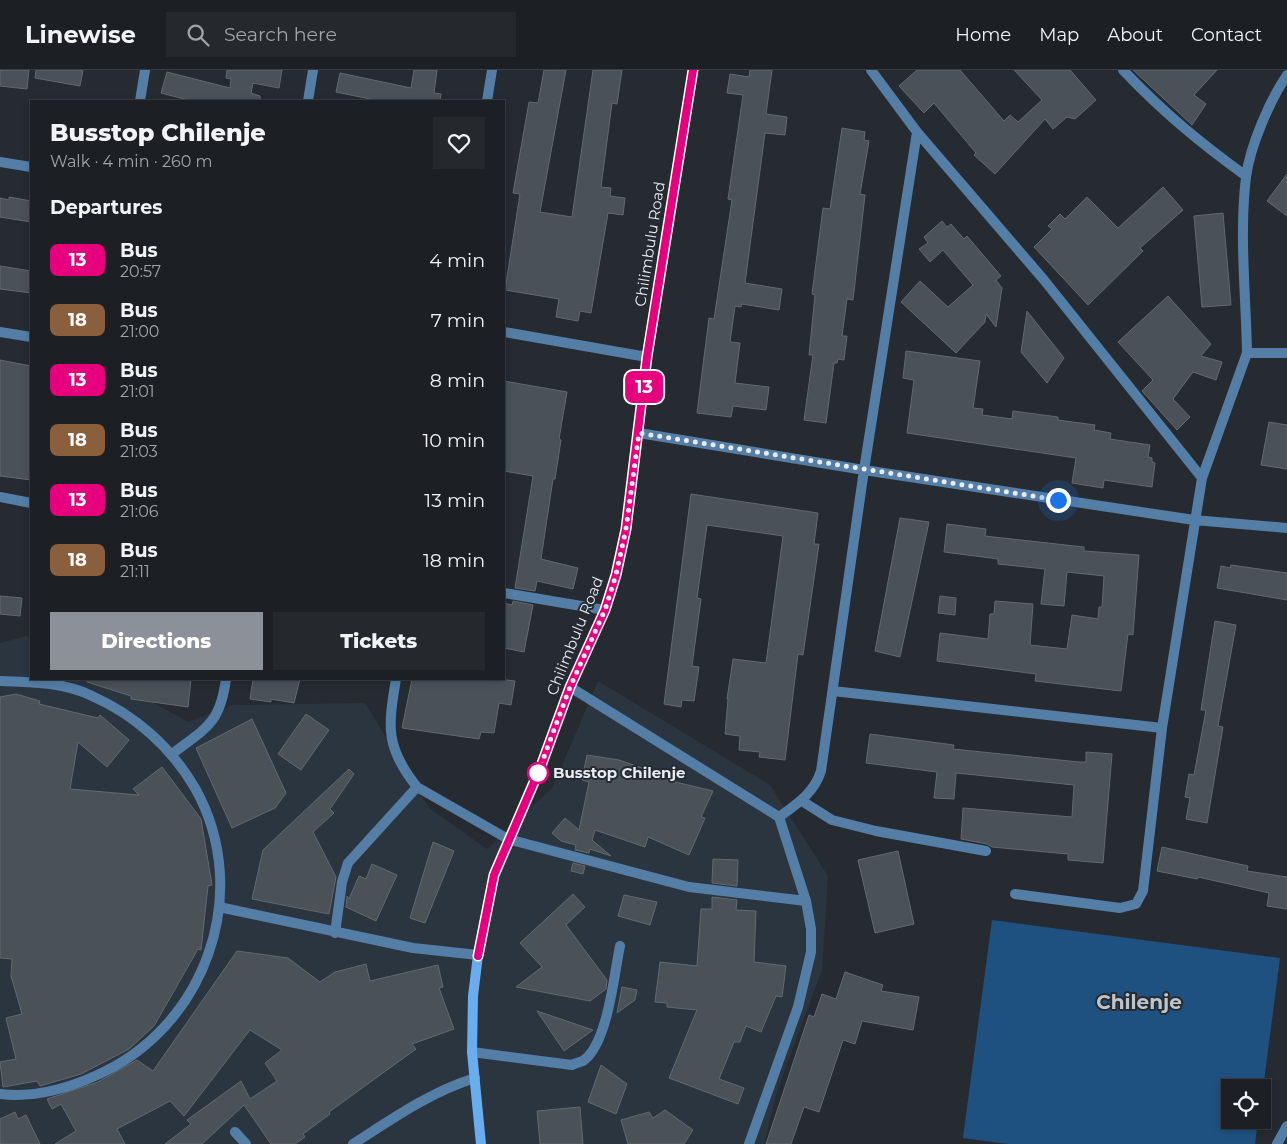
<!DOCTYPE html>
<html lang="en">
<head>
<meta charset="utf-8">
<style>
	:root { --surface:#1c2025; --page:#25282d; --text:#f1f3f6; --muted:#a0a3a7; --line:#3a3e42; --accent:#8c9099 }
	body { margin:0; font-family:Montserrat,sans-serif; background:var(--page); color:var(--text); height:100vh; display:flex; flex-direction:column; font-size:19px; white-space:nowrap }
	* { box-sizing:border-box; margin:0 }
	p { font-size:16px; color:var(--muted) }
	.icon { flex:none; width:28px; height:28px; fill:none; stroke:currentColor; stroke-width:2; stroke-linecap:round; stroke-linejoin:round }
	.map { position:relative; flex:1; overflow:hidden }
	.drawer { position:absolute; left:30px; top:30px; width:475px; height:580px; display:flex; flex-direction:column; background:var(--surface); border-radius:0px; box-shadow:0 2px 8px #0003,0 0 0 1px var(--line) }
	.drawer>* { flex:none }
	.badge { padding:0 10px; border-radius:8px; font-size:18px; line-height:32px }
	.buttons { position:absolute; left:1221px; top:1009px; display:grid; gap:10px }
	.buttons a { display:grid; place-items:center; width:50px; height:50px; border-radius:0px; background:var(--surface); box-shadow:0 2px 8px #0003,0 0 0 1px var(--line); font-size:25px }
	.you { position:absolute; width:25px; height:25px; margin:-12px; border:4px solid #fff; border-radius:50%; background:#1a73e8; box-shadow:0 0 0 8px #1a73e833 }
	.map>.badge { position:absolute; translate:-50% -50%; box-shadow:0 0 0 2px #fff }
	h2 { padding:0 20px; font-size:19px; line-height:45px }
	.round { display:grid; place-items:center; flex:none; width:52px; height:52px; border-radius:0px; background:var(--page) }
	.headline { display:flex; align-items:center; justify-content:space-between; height:85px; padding:0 20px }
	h1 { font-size:24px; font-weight:800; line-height:38px }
	.button { display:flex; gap:10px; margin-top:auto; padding:10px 20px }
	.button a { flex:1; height:58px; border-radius:0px; background:var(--accent); color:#fff; font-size:20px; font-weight:800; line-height:58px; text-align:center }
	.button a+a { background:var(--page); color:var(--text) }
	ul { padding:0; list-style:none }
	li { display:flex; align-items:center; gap:15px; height:60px; padding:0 20px }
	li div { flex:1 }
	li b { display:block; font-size:19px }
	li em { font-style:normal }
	li .badge { min-width:55px; font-weight:700; text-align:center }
	header { display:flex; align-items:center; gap:30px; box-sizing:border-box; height:70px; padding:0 25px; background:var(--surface); border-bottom:1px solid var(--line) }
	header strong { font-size:24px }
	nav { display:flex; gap:28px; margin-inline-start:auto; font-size:18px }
	.search { width:350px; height:45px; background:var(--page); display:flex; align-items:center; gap:12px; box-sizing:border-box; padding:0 18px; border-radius:0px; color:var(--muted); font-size:19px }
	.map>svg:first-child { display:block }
	.built { fill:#2b3540 }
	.green { fill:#1f5180 }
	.building { fill:#4a5157; stroke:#626970 }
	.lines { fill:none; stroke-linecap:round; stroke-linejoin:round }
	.lane { stroke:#557ea7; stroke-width:10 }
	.street { stroke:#557ea7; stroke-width:10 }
	.secondary { stroke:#6aadee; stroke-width:10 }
	.line-casing { stroke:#fff; stroke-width:11 }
	.line { stroke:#e6007e; stroke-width:8 }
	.walk { stroke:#e8ecf0; stroke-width:5; stroke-dasharray:0 9 }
	.stop-dot { fill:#fff; stroke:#e6007e; stroke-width:2.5 }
	.labels { text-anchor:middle; stroke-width:4; stroke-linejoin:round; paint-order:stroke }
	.street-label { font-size:15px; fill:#e8ecf0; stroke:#262b31 }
	.stop-label { font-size:15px; font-weight:bold; fill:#e8ecf0; stroke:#262b31; text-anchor:start }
	.district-label { font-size:20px; font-weight:bold; fill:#bdc4cc; stroke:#262b31 }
</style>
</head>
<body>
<header>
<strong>Linewise</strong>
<div class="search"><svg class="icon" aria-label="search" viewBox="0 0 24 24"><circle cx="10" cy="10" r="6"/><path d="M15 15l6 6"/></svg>Search here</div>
<nav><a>Home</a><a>Map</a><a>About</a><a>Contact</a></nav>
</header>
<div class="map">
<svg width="1287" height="1074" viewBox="0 0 1287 1074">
	<rect width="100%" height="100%" fill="#262b31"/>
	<path class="built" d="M27,566l4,2v41h80l77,43 45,-17 132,-2 64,105 58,41 66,-62 45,-106 172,104 58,91 -6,94 -44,118 -14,56h-764v-501z"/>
	<path class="green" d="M992,850l288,38 -17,131 -33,-1v32h28l-3,24h-247l-45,-6z"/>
	<path class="building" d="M0,0h29l-2,19 -27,-3z
		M36,0h47l-3,16 -45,-8z
		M227,0h55l-3,18 -26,-5 -2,10 9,3v5h-68l-31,-8 6,-21 63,16 1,-9 -5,-1z
		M414,0h23l-3,23 7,1 -1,7h-60l-44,-9 4,-19 71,15z
		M544,0h22l-26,142 32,5 21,-147h29l-5,34 -5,-1 -11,84 10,1 -1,8 15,2 -2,17 -15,-2 -17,100 -11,-2 -2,10 -22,-4 3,-18 -54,-9 15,-96 -7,-1 16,-91 9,1z
		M750,0h22l-6,44 21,3 -2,18 -20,-2 -20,150 37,6 -3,21 -37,-6 -1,3 -6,-1 -5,36 10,1 -5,40 34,4 -3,23 -33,-4 -2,11 -34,-4 12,-95 5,1 18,-119 -4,-1 15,-104 -16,-2 3,-19 19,3z
		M917,0h43l44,51 6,-6 8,7 24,-22 -28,-30h56l26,30 -21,19 -8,-2 -14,12 -8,-10 -50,55 -21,-19 2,-2 -42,-50 -10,10 -25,-27z
		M1133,0h84l-23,25 12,9 -14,21z
		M842,58l23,4 -1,8 5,1 -9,53 5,1 -12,105 -6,-1 -5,37h5l-3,24 -6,-1 -1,4h-3l-8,60 -22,-3 9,-65h-4l6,-60 -3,-1 11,-86 7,1z
		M1287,104v42l-20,-15z
		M1163,117l20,23 -43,38 3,3 -55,54 -54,-58 18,-18 -4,-3 12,-12 5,5 22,-22 31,31z
		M9,127l22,4v21l-31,-5v-19l9,2z
		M1223,143l8,92 -29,2 -8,-91z
		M942,151l5,6 4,-3 13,15 3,-3 34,40 -5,4 6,8 -6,39 -10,-13 -1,8 -29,31 -55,-51 19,-21 28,26 25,-22 -30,-35 -13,12 -11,-13 9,-6 -4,-6z
		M0,196l31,5v22l-31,-4z
		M1168,226l43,48 -10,12 21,6 -6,18 -23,-8 -20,27 17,18 -13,13 -35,-39 11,-11 -35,-38z
		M1027,241l37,47 -17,25 -26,-31z
		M906,281l74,10 -7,47 10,1 -1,6 30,4 1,-8 45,6v3l37,5 -1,5 17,3 -1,6 40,6 -2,12 4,1v4l3,1 -3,24 -48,-7 -1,8 -31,-5 4,-25 -169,-25 7,-53 -11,-2z
		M0,290l31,6v114l-31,-4z
		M504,311l63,11 -8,47 2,1 -6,39h-2l-12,80 37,9 -5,21 -36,-8 -2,10 -20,-3 18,-112 -29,-5z
		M1269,352l18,3v44l-26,-4z
		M691,424l127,19 -4,31h5l-16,111 -5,-1 -13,106 -26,-3 1,-5 -21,-2 1,-14 -15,-2 3,-35h-1l6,-40 33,4 17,-127 -76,-11 -10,73 4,1 -9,67 7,1 -5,34 -12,-1 -1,7 -17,-3z
		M900,448l29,4 -29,135 -25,-6z
		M947,454l39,5 -1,7 99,11v4l55,4 -6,80 -5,-1 -7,57 -86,-10 1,-7 -99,-13 3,-28 48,6 2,-25h4l1,-13 38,3 -3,41 37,4 5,-34 26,4 1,-12h3l2,-31 -37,-4 -3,34 -23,-2 4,-35 -47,-5v-5l-54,-7z
		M1231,495l56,8v27l-70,-12 4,-22 9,2z
		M0,526l22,2 -2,18 -20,-2z
		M940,526l16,2 -1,17 -17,-2z
		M513,531l20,4 -9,47 -20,-4v-45l8,2z
		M1215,551l21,4 -18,101 5,1 -16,96 -21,-4 4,-21 -5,-1 4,-23 5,1 12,-65h-5z
		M88,609l103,1 -3,27 -57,-8v-3l-44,-14z
		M253,609h47l-6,24 -23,-4v3l-21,-3z
		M412,609h86l17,2 -4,24 -12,-2 -5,30 -13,-1 -2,7 -77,-11z
		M16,624l24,7 -1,3 59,14 2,-3 29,25 -22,27 -29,-25 -8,47 69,6 -6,-6 29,-22 39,52 11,66 -4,1 -7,64 -3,-1 -44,77 -25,23 -48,25 -41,12 -3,-5 -34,6 -3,-25 16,-3 -10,-41 16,-4 -11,-38 1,-17 -12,-1v-261z
		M306,644l23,16 -28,40 -23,-16z
		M252,649l34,74 -11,15 -43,20 -36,-80z
		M870,664l84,11 -1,4 126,13h7v-10l26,2 -9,109 -35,-3v-6l-76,-7 -5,-3 -26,-5 2,-31 109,9 2,-32 -118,-12 -2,26 -20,-1 3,-26 -71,-9z
		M587,685l32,5 49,17 -1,3 46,11 -12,26 4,1 -16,37 -41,-18 -3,10 -50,-17 -3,10 19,16 -21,-7 -1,4 -14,-3 1,-5 -15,-4 -9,-8 13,-15 14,12 10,-48 -7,-2z
		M349,699l5,5 -24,35 4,4 -21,19 23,45 -7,37 -77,-15 11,-49z
		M433,772l21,9 -29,72 -15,-5z
		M1162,777l86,19 -1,5 40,6v32l-20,-3 2,-13 -71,-16 -1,2 -40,-8z
		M898,781l16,73 -39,9 -17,-73z
		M713,789l25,1 -1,26 -25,-3z
		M573,793l12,3 -2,8 -12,-3z
		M372,794l25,11 -21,46 -30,-14 1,-11 2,3 10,-23 7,3z
		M573,824l12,13 -19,18 41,55 -1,9 -16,12 -74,-14 26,-20 -22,-24z
		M624,825l33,7 -7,23 -32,-9z
		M712,827l25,3 -1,10 20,1 -2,51 32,4 -4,31 -6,-1 -15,36 -15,-6 -6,16h-6l-15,37 25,9 -6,16 -69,-26 28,-68 -30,-3v-4l-12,-1 5,-40 37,4 4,-57h11z
		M237,881l51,7 32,24 15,-10 31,-8 4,17 68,-16 5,22 -4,1 15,41 -42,15 4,5 -87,63 1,2 -27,20 2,3 -10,7h-24l-27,-39 -42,39h-37l26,-20 -4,-4 54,-39 9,18 27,-18 -12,-18 17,-13 -32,-20 -66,86 -14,-15 -53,28 8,15h-70l21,-13 -15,-27 -9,5 -5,-10 51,-17 39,-22 16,11z
		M845,902l38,13 -2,6 38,6 -6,33 -51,-9 -7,23 -12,-4 -24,72 -15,-5 -13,37h-25l43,-129 5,2 8,-23 14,5z
		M622,917l15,3 -2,10 -18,13z
		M537,941l56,19 -29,21z
		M601,995l26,19 -11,30 -28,-12z
		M580,1037l3,37h-43l-3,-33z
		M665,1040l28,20 -9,14h-56l-7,-24 28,-8 4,6z
		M15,1042l3,7 8,-4 14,29h-40v-25z"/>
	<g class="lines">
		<path class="lane" d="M0,611c31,1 64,1 92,15 43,19 79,51 103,92 59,105 10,241 -100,288 -29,13 -62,22 -95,18
			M172,684c34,-26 48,-30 54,-75
			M508,769l181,48 117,14
			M219,837l194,41 65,7
			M335,863l7,-51 6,-19 69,-76
			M472,982l100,13c3,-2 8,-3 11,-4 25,-17 31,-87 37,-115
			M235,1062l11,12"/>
		<path class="street" d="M871,0l46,62 127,148 158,198 -40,250 -19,163 -7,13 -16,4 -105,-14
			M1123,0c40,42 76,72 123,106
			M140,31l5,-31
			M308,31l5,-31
			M487,31l5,-31
			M0,92l31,5
			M0,262l31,5
			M504,262l143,25
			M1247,283c-1,-58 -8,-118 -1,-176 4,-31 24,-77 41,-102
			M639,363l225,37 330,50 93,8
			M1202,408l45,-125h40
			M0,427l31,6
			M504,523l101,17
			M396,609c-8,48 -11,68 21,108l91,52
			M570,617l209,130 27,84 5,28v23l-13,55 -49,137
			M833,621l329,37
			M802,731l30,19 44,11 110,20
			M779,747c18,-13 35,-24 42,-46l43,-301 53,-338
			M353,1074c39,-25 77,-52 122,-66
			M1277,1074l10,-18"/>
		<path class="secondary" d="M481,1074l-9,-92 1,-56 5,-41 16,-80 47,-109 29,-79 35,-77 11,-35 10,-46 21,-172 46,-287"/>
	</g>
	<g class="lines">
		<defs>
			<path id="line" d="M478,886l16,-81 47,-109 29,-79 35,-77 11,-35 10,-46 21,-172 46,-287"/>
		</defs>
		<use href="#line" class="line-casing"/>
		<use href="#line" class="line"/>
		<path class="walk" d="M538,703l32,-86 35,-77 11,-35 10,-46 13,-96 419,67"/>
	</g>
	<circle class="stop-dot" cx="538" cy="703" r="10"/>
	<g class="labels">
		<g class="street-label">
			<text transform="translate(650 174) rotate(-81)" y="5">Chilimbulu Road</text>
			<text transform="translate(575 566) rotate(-68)" y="5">Chilimbulu Road</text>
		</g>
		<g class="stop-label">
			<text x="553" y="708">Busstop Chilenje</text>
		</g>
		<g class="district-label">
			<text x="1139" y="939">Chilenje</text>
		</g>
	</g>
</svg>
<div class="buttons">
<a><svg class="icon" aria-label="locate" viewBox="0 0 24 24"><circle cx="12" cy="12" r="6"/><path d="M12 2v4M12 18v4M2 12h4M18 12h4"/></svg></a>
</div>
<div class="you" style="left:1058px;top:430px"></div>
<b class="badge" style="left:644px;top:317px;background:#e6007e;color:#fff">13</b>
<section class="drawer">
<div class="headline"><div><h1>Busstop Chilenje</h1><p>Walk · 4 min · 260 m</p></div><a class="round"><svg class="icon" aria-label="heart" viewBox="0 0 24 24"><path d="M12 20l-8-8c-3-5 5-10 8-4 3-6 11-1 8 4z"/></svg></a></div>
<h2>Departures</h2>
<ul>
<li><span class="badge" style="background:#e6007e;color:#fff">13</span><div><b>Bus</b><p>20:57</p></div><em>4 min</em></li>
<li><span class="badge" style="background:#8b5e3c;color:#fff">18</span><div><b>Bus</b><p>21:00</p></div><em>7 min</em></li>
<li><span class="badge" style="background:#e6007e;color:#fff">13</span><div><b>Bus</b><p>21:01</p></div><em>8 min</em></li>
<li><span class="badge" style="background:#8b5e3c;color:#fff">18</span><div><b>Bus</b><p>21:03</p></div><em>10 min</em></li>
<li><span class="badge" style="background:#e6007e;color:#fff">13</span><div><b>Bus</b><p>21:06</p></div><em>13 min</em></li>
<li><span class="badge" style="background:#8b5e3c;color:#fff">18</span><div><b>Bus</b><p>21:11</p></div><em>18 min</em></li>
</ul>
<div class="button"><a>Directions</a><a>Tickets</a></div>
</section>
</div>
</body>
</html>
